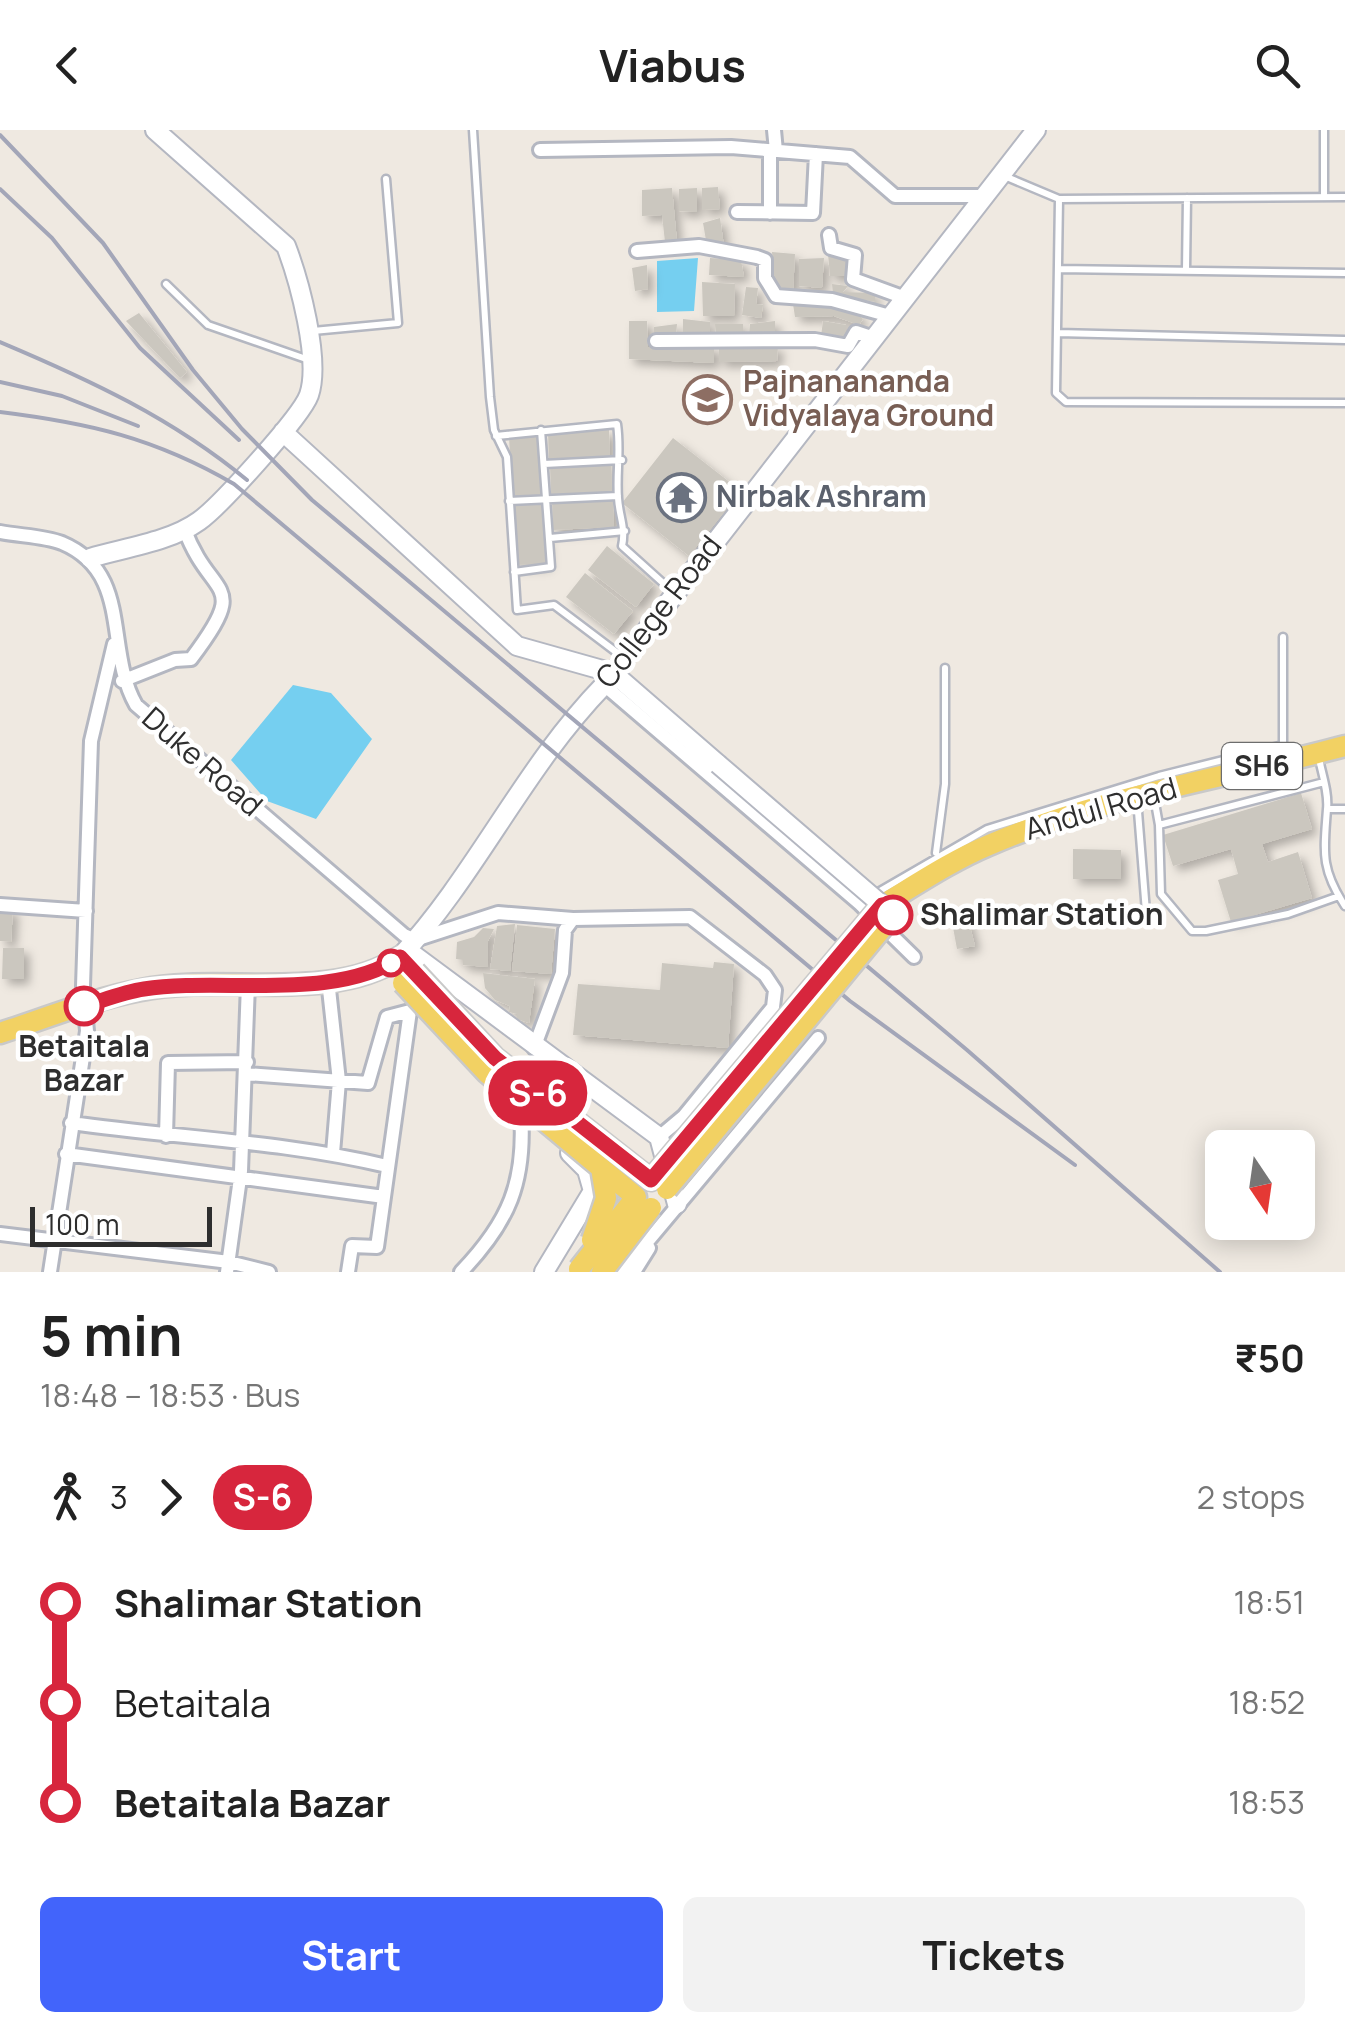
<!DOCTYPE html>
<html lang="en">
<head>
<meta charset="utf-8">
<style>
	:root { --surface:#fff; --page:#f2f2f2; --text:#222; --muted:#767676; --accent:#4264fb }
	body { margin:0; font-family:Manrope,sans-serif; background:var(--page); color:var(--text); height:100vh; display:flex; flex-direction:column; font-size:38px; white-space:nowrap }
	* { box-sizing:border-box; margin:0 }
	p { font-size:32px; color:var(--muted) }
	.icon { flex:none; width:55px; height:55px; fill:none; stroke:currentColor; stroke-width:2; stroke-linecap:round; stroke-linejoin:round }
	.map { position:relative; height:1142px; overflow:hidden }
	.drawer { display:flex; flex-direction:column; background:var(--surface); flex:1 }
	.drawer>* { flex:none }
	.badge { padding:0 20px; border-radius:32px; font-size:35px; line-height:65px }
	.needle { width:65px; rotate:167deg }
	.fabs { position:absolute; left:1205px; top:1000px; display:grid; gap:20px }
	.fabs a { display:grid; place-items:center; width:110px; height:110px; border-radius:15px; background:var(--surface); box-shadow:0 5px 25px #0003; font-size:50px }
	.scale { position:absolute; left:30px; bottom:25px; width:182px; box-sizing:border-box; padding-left:10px; border:5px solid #2e2e2e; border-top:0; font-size:28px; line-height:35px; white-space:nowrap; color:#2e2e2e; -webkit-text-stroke:8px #fff; paint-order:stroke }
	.map>.badge { position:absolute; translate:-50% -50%; box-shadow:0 0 0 5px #fff }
	.legs { display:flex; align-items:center; gap:15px; height:110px; padding:0 40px; font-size:32px }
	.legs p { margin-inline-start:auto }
	.summary { display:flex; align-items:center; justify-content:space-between; height:170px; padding:0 40px }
	h1 { font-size:55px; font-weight:700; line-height:75px }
	.button { display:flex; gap:20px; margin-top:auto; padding:20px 40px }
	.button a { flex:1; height:115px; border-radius:15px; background:var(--accent); color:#fff; font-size:40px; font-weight:700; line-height:115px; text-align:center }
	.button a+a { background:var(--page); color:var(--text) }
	ul { padding:0 40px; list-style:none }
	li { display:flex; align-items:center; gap:35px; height:100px; font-size:38px }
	li i { display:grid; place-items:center; width:15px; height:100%; margin:0 12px; background:currentColor }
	li i::after { content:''; width:25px; height:25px; margin:-12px; border:8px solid; border-radius:50%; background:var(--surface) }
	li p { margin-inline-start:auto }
	li:first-child i { background:linear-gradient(#0000 50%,currentColor 0) }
	li:last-child i { background:linear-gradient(currentColor 50%,#0000 0) }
	header { display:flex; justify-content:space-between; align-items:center; height:130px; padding:0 40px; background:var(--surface); font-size:45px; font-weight:700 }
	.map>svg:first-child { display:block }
	.water { fill:#75cff0 }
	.building { fill:#cbc7bf; filter:url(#shadow) }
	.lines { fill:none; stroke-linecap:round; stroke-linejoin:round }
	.lane-casing { stroke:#b4b7c1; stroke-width:11 }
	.street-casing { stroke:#b4b7c1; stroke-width:18 }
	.secondary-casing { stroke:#b4b7c1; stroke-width:22 }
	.primary-casing { stroke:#c9c9c9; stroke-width:25 }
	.lane { stroke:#fff; stroke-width:6 }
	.street { stroke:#fff; stroke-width:12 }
	.secondary { stroke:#fff; stroke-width:18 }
	.primary { stroke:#f2d163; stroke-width:20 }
	.rail { stroke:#a3a6b8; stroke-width:4 }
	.secondary-bridge-casing { stroke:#b4b7c1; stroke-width:22; stroke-linecap:butt }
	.primary-bridge-casing { stroke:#c9c9c9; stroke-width:25; stroke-linecap:butt }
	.secondary-bridge { stroke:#fff; stroke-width:18 }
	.primary-bridge { stroke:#f2d163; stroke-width:20 }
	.line-1-casing { stroke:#fff; stroke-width:22 }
	.line-1 { stroke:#d7263d; stroke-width:15 }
	.stop-1-dot { fill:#fff; stroke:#d7263d; stroke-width:5 }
	.labels { text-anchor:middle; stroke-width:9; stroke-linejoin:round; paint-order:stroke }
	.shield { fill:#fff; stroke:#6d6d6d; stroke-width:2.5 }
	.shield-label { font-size:28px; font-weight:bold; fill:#2e2e2e }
	.education-label { font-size:30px; font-weight:bold; fill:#785e54; stroke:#fff; text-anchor:start }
	.worship-label { font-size:30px; font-weight:bold; fill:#5b616d; stroke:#fff; text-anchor:start }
	.street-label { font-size:30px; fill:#2e2e2e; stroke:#fff }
	.stop-label { font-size:30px; font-weight:bold; fill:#2e2e2e; stroke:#fff; text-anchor:start }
</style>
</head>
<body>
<header><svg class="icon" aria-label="back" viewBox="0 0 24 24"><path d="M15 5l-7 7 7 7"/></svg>Viabus<svg class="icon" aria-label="search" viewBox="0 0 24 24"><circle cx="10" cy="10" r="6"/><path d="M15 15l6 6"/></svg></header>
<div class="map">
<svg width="1345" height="1142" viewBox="0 0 1345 1142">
	<defs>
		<filter id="shadow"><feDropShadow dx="5.5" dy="5.5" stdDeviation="5" flood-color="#0004"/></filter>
	</defs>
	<rect width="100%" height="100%" fill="#efe9e1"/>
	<path class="water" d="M698,128l-4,53 -37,1v-51z
		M293,555l38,8 41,46 -56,80 -49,-18 -36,-41z"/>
	<path class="building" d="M718,57l2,22 -18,1v-22z
		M672,58l5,54h-12l-3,-27 -20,1v-26z
		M697,58v24l-18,-1v-22z
		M720,88l4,28h-17l-4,-23z
		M772,122l23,2 -2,38 -18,-2z
		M828,124h21l3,22h-22z
		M710,128l31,2 3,17 -35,-2z
		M824,128l-2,30 -23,-2v-27z
		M647,135l1,24 -13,2 -3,-23z
		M702,152l33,2 -1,32h-31z
		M832,154l16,2 -5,6 32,1 1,9 -43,-7z
		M746,157l12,1 -2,16 7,1 -2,13 -19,-3z
		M793,174h34l28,8 8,7 -4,6 -25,-9 -39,1z
		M139,183l48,59 -7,6 -54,-57z
		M683,189l27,3v11l-27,1z
		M629,191h18l1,26 66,-1v17l-85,-4z
		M775,191v13h-26l1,-10z
		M823,191l23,4v16l-25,-5z
		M677,194l-1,11 -22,1v-9z
		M715,194h28v10l-27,2z
		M719,216h59l-1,15 -58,1z
		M609,300l1,29 -61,3 -1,-30z
		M539,305l2,61 -29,1 -3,-61z
		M673,308l68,53 -52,65 -67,-53z
		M611,333l1,30 -61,2 -1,-29z
		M613,368l1,29 -61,3 -1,-30z
		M543,373l3,61 -30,1 -2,-60z
		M607,416l47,38 -18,23 -48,-37z
		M585,443l48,38 -19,23 -48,-37z
		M1301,663l11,36 -50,15 6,18 30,-10 14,46 -81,24 -13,-42 20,-6 -7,-25 -58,17 -10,-31z
		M1073,719l48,1v29h-48z
		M0,778l13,1 -2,33 -11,-1z
		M967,785l8,31 -18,3 -5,-27z
		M515,794l-5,47 -20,-2 7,-43z
		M517,795l38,4 -4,45 -39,-3z
		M483,798l11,1 -6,12v26l-25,-2v-5l-7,-1 1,-17 17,-5z
		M3,818h21v31h-22z
		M714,832l20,2 -6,84 -155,-13 5,-51 82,6 2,-27 51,5z
		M483,843l52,6 -6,44 -12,-4v-5l-8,-2 1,-6 -15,-6 -10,-12z"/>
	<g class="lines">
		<defs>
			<path id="lane" d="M473,0l17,267 4,33 13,27 10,153 37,-5 70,53
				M1324,0v67
				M1002,45l57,24 -3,194 10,9 279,1
				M1059,69l286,-2
				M1058,139l287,4
				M1186,140l1,-72
				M166,154l42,41 101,35
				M313,201l85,-8 -12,-144
				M1058,203l287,7
				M496,306l121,-12c4,28 -1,48 1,74 1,18 8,30 4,48l51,46
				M544,334l78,-4
				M509,371l109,-5
				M550,408l75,-7
				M514,442l37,-5 -10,-137
				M1318,624c3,17 11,38 9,55 -3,42 -7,59 18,97
				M1324,652l-165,43 2,69 31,37h14l82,-17 51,-18
				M1154,667l5,28
				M1327,679h18
				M936,723l9,-69v-116
				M873,765l114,-66 172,-53 124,-31v-108
				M1107,784l31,6 8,-8 -9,-113"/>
			<path id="street" d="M774,0l2,21
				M540,20l191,-3 119,10 45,39h89
				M770,21v62
				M737,82l76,1 3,-59
				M829,105l2,13 24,7 -2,24 52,19
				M637,121l62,-5 58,11 8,3v18l11,18 56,4 58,16
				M656,211l159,-1 33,6 8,-14 18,6
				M0,402c20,4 44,4 62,11 71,30 42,106 74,162l268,230 11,5 83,-27 75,6
				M122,551l53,-21 16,-1c61,-81 20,-57 -7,-131
				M604,555l256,219 54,53
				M0,775l86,6
				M328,850l11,101 -6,72
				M534,918l28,-75 3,-43 8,-11 117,-2 75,58 10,15 -2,17 -89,109 -25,21
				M246,944l122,9 19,-66 23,-6
				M71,993c106,15 211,18 316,43
				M166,1006l2,-73 79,-1
				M66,1024l318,43
				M0,1104l229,28 40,10
				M50,1142l37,-241 -4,-45 8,-245 23,-97
				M227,1142l14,-101 7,-187
				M348,1142l4,-26 25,1 33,-236 13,-12
				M461,1142c48,-50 65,-90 60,-160
				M622,1142l196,-234
				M634,1142l15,-24"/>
			<path id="secondary" d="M283,302l234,214 96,27 105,91
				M90,428c33,-10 80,-16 109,-37 20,-14 102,-104 110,-126 12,-35 -10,-115 -23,-149l-131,-116
				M407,820l252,187 18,67
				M400,827c77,-83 124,-190 204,-272l432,-555
				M544,1142l49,-81 -6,-21 -17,-17"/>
			<path id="primary" d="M882,775c35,-21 69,-44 107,-60 113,-49 238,-67 356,-99
				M0,903c46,-15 93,-34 141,-43 77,-17 192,14 259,-33l15,15"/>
		</defs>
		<use href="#lane" class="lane-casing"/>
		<use href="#street" class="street-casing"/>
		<use href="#secondary" class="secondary-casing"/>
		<use href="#primary" class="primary-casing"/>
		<use href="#lane" class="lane"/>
		<use href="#street" class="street"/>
		<use href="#secondary" class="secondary"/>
		<use href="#primary" class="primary"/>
		<path class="rail" d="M0,5l103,108 90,127 49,59 70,71 655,550 253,222
			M0,59l52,49 88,110 99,92
			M0,212c90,38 172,76 247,138
			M0,252l62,14 76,30
			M0,282c89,11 155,26 234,72l616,517 225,164"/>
		<defs>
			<path id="secondary-bridge" d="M718,634l164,141"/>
			<path id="primary-bridge" d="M415,842l80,86 156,122 231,-275
				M403,853l84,90 149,124 -57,72
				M667,1059l226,-274
				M592,1110l14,-42 -5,-30
				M602,1142l49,-64"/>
		</defs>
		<use href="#secondary-bridge" class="secondary-bridge-casing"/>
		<use href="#primary-bridge" class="primary-bridge-casing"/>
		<use href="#secondary-bridge" class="secondary-bridge"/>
		<use href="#primary-bridge" class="primary-bridge"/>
	</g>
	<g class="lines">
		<defs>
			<path id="line-1" d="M84,876c20,-6 40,-14 60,-17 75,-12 192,13 256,-32l95,101 156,122 231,-275 11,10"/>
		</defs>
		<use href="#line-1" class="line-1-casing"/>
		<use href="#line-1" class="line-1"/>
	</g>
	<defs>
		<symbol id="school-ring" viewBox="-11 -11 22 22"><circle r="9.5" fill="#fff" stroke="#8d6e63" stroke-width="1.5"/><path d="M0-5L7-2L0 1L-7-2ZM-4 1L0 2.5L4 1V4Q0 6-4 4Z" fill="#8d6e63"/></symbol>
		<symbol id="temple-ring" viewBox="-11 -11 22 22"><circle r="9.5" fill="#fff" stroke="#6b7280" stroke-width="1.5"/><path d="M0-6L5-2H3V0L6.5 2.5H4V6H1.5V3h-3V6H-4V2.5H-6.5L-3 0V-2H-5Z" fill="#6b7280"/></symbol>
	</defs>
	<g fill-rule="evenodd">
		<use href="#school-ring" x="680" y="242" width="55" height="55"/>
		<use href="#temple-ring" x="654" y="340" width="55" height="55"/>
	</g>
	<g class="stop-1-dot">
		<circle cx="893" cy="785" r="18"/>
		<circle cx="391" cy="833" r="12"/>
		<circle cx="84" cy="876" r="18"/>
	</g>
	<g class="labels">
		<rect class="shield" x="1222" y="613" width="80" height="46" rx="8"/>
		<g class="shield-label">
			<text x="1262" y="646">SH6</text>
		</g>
		<g class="education-label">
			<text x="743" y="262">Pajnanananda<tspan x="743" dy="34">Vidyalaya Ground</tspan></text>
		</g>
		<g class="worship-label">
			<text x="716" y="377">Nirbak Ashram</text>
		</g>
		<g class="street-label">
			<text transform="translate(659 482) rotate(-52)" y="10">College Road</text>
			<text transform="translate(202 632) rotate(41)" y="10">Duke Road</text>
			<text transform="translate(1101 679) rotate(-16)" y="10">Andul Road</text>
		</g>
		<g class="stop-label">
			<text x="920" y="795">Shalimar Station</text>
			<text x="84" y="927" text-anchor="middle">Betaitala<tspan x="84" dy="34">Bazar</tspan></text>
		</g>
	</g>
</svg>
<div class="fabs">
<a><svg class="needle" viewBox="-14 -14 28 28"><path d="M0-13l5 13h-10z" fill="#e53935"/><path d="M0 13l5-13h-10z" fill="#767676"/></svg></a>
</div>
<div class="scale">100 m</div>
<b class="badge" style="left:538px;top:963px;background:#d7263d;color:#fff">S-6</b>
</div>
<section class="drawer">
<div class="summary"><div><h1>5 min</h1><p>18:48 – 18:53 · Bus</p></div><b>₹50</b></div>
<div class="legs"><svg class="icon" aria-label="walk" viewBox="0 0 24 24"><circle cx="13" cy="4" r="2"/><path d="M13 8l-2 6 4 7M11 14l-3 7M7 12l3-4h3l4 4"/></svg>3<svg class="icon" aria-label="forward" viewBox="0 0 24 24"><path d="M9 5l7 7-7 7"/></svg><b class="badge" style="background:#d7263d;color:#fff">S-6</b><p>2 stops</p></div>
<ul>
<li><i style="color:#d7263d"></i><b>Shalimar Station</b><p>18:51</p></li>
<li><i style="color:#d7263d"></i><span>Betaitala</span><p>18:52</p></li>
<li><i style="color:#d7263d"></i><b>Betaitala Bazar</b><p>18:53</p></li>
</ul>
<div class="button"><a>Start</a><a>Tickets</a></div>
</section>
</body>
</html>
